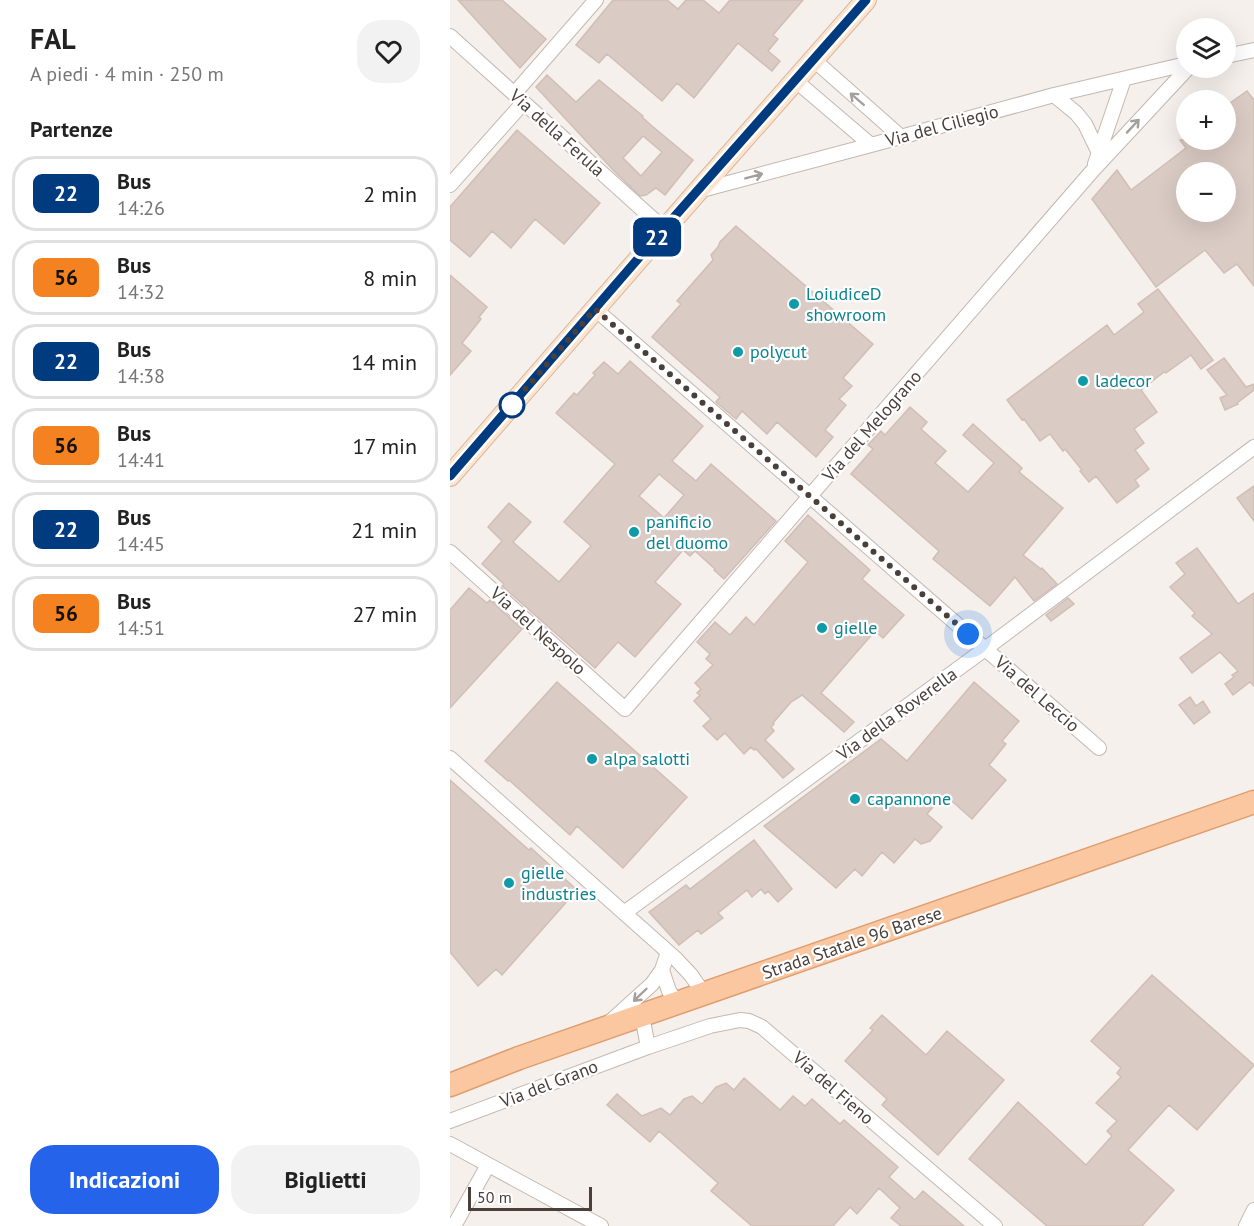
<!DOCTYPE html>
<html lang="it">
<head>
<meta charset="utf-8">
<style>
	:root { --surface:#fff; --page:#f2f2f2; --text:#222; --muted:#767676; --line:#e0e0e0; --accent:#2563eb }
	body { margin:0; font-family:"PT Sans",sans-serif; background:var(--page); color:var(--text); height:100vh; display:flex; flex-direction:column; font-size:22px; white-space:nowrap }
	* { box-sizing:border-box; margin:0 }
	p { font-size:20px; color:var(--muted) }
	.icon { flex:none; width:33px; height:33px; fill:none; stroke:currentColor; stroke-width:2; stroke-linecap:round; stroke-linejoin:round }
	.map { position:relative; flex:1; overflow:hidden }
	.details { display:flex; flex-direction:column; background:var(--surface); width:450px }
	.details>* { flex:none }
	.badge { padding:0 12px; border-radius:9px; font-size:21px; line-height:39px }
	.controls { position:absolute; left:726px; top:18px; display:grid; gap:12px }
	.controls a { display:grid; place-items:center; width:60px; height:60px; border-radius:50%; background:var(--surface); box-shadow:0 6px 24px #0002; font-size:30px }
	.scale { position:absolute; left:18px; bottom:15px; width:124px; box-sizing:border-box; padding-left:6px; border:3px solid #4a3f39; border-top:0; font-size:16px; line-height:21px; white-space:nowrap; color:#4a3f39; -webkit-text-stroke:4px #fff; paint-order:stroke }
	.you { position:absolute; width:30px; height:30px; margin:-15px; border:4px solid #fff; border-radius:50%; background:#1a73e8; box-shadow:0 0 0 9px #1a73e833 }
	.map>.badge { position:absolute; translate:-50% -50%; box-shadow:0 0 0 3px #fff }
	h2 { padding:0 30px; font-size:22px; line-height:54px }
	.round { display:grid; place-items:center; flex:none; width:63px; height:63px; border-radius:24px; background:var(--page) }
	.overview { display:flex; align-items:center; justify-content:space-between; height:102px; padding:0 30px }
	h1 { font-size:28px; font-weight:800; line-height:45px }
	.action { display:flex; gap:12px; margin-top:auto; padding:12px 30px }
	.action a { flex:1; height:69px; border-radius:24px; background:var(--accent); color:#fff; font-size:24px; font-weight:800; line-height:69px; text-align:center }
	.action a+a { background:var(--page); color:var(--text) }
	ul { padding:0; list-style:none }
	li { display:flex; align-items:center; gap:18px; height:75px; margin:0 12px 9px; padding:0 18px; border:3px solid var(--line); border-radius:24px }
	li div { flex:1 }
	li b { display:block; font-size:22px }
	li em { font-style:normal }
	li .badge { min-width:66px; font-weight:700; text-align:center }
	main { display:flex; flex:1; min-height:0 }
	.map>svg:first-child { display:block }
	.building { fill:#dacbc4; stroke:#d1beb5; stroke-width:1.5; fill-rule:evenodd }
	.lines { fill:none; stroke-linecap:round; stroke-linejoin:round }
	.minor-casing { stroke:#c4b8b1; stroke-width:16 }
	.secondary-casing { stroke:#d6b89f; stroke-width:22 }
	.primary-casing { stroke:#e09e6f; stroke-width:25 }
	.minor { stroke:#fff; stroke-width:14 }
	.secondary { stroke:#fde4ce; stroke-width:20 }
	.primary { stroke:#fac7a0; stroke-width:22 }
	.oneway { stroke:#a49f9c }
	.line-casing { stroke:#fff; stroke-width:14 }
	.line { stroke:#003b80; stroke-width:9 }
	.walk { stroke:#4a3f39; stroke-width:6; stroke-dasharray:0 10.8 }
	.culture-dot { fill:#0f9aa8; stroke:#fff; stroke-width:2 }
	.stop-dot { fill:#fff; stroke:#003b80; stroke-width:3 }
	.labels { text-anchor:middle; stroke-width:4.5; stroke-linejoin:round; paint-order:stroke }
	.street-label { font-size:18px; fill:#4a3f39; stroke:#fff }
	.culture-label { font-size:18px; fill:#0d838f; stroke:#fff; text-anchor:start }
</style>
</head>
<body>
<main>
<section class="details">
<div class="overview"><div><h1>FAL</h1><p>A piedi · 4 min · 250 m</p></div><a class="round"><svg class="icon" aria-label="heart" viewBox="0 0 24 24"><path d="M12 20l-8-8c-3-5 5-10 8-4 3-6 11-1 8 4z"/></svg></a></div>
<h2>Partenze</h2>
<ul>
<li><span class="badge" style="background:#003b80;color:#fff">22</span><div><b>Bus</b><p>14:26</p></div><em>2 min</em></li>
<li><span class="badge" style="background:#f58220;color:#111">56</span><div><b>Bus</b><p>14:32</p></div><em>8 min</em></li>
<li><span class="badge" style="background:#003b80;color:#fff">22</span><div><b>Bus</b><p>14:38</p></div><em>14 min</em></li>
<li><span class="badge" style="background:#f58220;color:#111">56</span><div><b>Bus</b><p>14:41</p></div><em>17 min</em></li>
<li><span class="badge" style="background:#003b80;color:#fff">22</span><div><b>Bus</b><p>14:45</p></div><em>21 min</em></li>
<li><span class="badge" style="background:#f58220;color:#111">56</span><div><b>Bus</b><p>14:51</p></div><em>27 min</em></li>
</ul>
<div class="action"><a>Indicazioni</a><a>Biglietti</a></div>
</section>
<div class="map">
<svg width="804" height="1226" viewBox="0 0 804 1226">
	<rect width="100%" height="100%" fill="#f5f0ec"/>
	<path class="building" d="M8,0h44l44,39 -26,29z
		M163,0h54l11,9 8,-9h17l16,13 11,-13h73l-30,35 5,4 -10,12 12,10 -8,10 -34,-28 -44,55 -17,-15 -15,18 -55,-47 -8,9 -23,-18z
		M97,75l29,27 23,-22 44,36 -1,1 10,9 41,34 -28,35 -9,-7 -10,7 -6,1 -26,-25 -78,-84zM193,136l19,16 -21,24 -18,-18z
		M797,91l7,9v186l-17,-22 -13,9 -19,-23 -49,37 -64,-88 25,-29 14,20 55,-42 -6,-8h46v-34zM736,172h40v40h-40z
		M67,130l83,73 -36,41 -29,-25 -24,29 -19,-17 -22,26 -20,-17v-33z
		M286,226l137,118 -30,34 9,8 -13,13 7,6 -21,25 8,7 -17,20 -39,-35 -10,12 -25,-23 -6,8 -20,-17 4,-5 -68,-60 29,-33 -4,-3 36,-41 -2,-5 7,-8 2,-5z
		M0,275l37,32 -8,10 2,2 -19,24 9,8 -21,24z
		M708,289l55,71 -12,9 -10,-14 -25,18 -2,-1 -23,18 16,22 -23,17 10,14 -9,7 14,19 -14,11 4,6 -22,17 -21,-27 -7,6 -9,-11 2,-1 -17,-21 -2,2 -13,-17 -10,7 -16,-22 -2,1 -15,-20 100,-75 7,10 30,-23 -6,-8z
		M774,358l22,29 8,-3v6l-17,13 1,1 -13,6 -5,-12 7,-3 -20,-25z
		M180,361l73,65 -31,35 24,20 15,-17 65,57 -52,58 -10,-9 1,-1 -20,-18 -5,5 -7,-6 -28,32 26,22 -46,53 -17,-15 -23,26 -93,-82 2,-2 -22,-20 20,-23 -14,-14 21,-24 22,19 -18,20 46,40 32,-36 -27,-24 51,-58 -59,-51 18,-20 3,2 18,-20 -2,-2 11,-11 14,12zM209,474l25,21 -20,23 -25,-22z
		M460,407l17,15 -6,7 25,22 -11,12 33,29 26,-29 -31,-28 10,-11 49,44 -3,4 44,36 -40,47 18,14 1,-1 15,16 -23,17 -19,-24 -25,29 -57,-47 6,-8 -88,-77 22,-25 -5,-4 13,-14 4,4z
		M804,486v35l-17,-23z
		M358,515l62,55 -8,9 42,36 -21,23 -8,-7 -54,62 33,29 -10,10 -42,-37 -11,7 -18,21 1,1 -3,3 3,4 -9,9 29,29 -11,9 -27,-29 -2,1 -3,-3 -7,7 -19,-21 -8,7 -14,-14 8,-7 -17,-18 6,-6 -3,-2 4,-4 -6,-6 18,-18 -7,-6 4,-5 -13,-12 18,-20 15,13 16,-18 8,8 54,-63 -23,-21z
		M747,548l41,56 16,-11v93l-4,-4 -17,13 -8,-11 9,-7 -2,-2 6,-4 -18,-19 -28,21 -12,-15 32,-24 -20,-18 3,-3 -25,-26 15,-13 -9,-11z
		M19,588l18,15 3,-3 32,29 -72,79v-98z
		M618,598l6,6 -23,17 -5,-6z
		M107,682l130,115 -64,71 -46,-42 -7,9 -61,-55 -1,1 -23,-20z
		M524,682l45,39 -17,20 4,3 -17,21 17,15 -34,39 -28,-25 -17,20 15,13 -12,14 -9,3 -6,-5 -21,24 -12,-11 -20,24 -7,-7 -19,19 -72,-62 117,-87 26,22z
		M740,697l6,9 7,-5 7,11 -16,12 -15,-19z
		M0,780l79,70 2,-2 46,42 -75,85 -6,-6 -18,17 -28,-34z
		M304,840l38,49 -14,13 -10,-11 -3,3 -4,-5 -9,8 -5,-7 -29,23 5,5 -22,16 -3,-4 -19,15 -30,-33 37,-27 4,4z
		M702,975l102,90 -57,65 -28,-25 -41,45 46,40 -32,36h-95l-78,-67 49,-57 68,63 26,-29 -5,-5 10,-10 -21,-18 25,-26 -4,-4 4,-5 -30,-27z
		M432,1015l44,40 21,-24 57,49 -66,75 -56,-50 5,-6 -42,-38 28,-31 -3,-2z
		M294,1078l36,32 13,-14 12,10 7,-7 28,25 4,-4 54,47 -9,10 26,23 8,-9 41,35h-63l-10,-8 9,-10 -21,-20 -22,26 -7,-7 -17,19h-81l-41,-35 7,-8 -59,-52 -9,11 -43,-37 10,-11 25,22 19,-8 9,7 14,-16 8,-3 10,8 14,-17 10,-4 8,7z"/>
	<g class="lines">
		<defs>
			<path id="minor" d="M0,36l214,193
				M776,56l28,-6
				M364,60l87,77
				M346,81l75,64
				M64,94l82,-94
				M604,95l22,18 9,11 14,29
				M645,164l29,-85
				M0,185l73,-82
				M248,191l173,-46 183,-50 132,-31
				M145,309l504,439
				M0,552l175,157 469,-540 94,-101
				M0,758l226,201 15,16 13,19
				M174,913l361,-264 269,-202
				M212,970l7,21 8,12
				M192,1016l6,31
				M161,1021l41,-37 10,-14 6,-18
				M0,1121l198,-74 62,-21 30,-6 9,1 13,6 233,199
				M0,1144l151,82
				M4,1226l34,-61
				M796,1226l8,-16"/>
			<path id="secondary" d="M0,476l248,-285 168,-191"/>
			<path id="primary" d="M0,1085l69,-27 735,-256"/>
		</defs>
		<use href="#minor" class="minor-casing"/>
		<use href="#secondary" class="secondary-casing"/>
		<use href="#primary" class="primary-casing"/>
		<use href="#minor" class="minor"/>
		<use href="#secondary" class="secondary"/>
		<use href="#primary" class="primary"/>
	</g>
	<defs><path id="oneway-shaft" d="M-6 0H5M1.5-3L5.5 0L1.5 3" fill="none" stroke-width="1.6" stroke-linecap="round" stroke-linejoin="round" transform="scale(1.5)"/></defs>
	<g class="oneway">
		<use href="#oneway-shaft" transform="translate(407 99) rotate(-139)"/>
		<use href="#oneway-shaft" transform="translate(683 126) rotate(-47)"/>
		<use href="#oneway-shaft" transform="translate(304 176) rotate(-15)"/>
		<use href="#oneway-shaft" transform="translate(190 995) rotate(136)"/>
	</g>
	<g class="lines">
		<defs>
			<path id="line" d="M0,476l225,-260 191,-216"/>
		</defs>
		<use href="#line" class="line-casing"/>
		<use href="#line" class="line"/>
		<path class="walk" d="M62,405l-4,4 87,-100 373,325"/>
	</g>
	<g class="culture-dot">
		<circle cx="344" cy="304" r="6"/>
		<circle cx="288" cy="352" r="6"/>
		<circle cx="633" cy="381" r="6"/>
		<circle cx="184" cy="532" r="6"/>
		<circle cx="372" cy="628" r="6"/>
		<circle cx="142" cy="759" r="6"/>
		<circle cx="405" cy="799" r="6"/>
		<circle cx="59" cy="883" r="6"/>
	</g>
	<circle class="stop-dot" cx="62" cy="405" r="12"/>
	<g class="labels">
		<g class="street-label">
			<text transform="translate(492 126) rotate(-15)" y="6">Via del Ciliegio</text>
			<text transform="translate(107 133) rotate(42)" y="6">Via della Ferula</text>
			<text transform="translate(422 426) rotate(-49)" y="6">Via del Melograno</text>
			<text transform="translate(88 631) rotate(42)" y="6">Via del Nespolo</text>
			<text transform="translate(587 694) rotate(41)" y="6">Via del Leccio</text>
			<text transform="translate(447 714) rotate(-36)" y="6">Via della Roverella</text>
			<text transform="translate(402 943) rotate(-19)" y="6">Strada Statale 96 Barese</text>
			<text transform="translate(99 1084) rotate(-21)" y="6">Via del Grano</text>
			<text transform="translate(383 1088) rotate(41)" y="6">Via del Fieno</text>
		</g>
		<g class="culture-label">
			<text x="356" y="300">LoiudiceD<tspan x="356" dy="21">showroom</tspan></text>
			<text x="300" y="358">polycut</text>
			<text x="645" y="387">ladecor</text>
			<text x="196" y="528">panificio<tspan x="196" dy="21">del duomo</tspan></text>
			<text x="384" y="634">gielle</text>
			<text x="154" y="765">alpa salotti</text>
			<text x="417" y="805">capannone</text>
			<text x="71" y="879">gielle<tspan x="71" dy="21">industries</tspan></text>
		</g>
	</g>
</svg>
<div class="controls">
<a><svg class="icon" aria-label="layers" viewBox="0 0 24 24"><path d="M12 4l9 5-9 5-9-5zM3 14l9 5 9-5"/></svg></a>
<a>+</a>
<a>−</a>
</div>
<div class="scale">50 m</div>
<div class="you" style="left:518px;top:634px"></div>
<b class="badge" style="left:207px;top:237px;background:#003b80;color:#fff">22</b>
</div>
</main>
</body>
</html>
